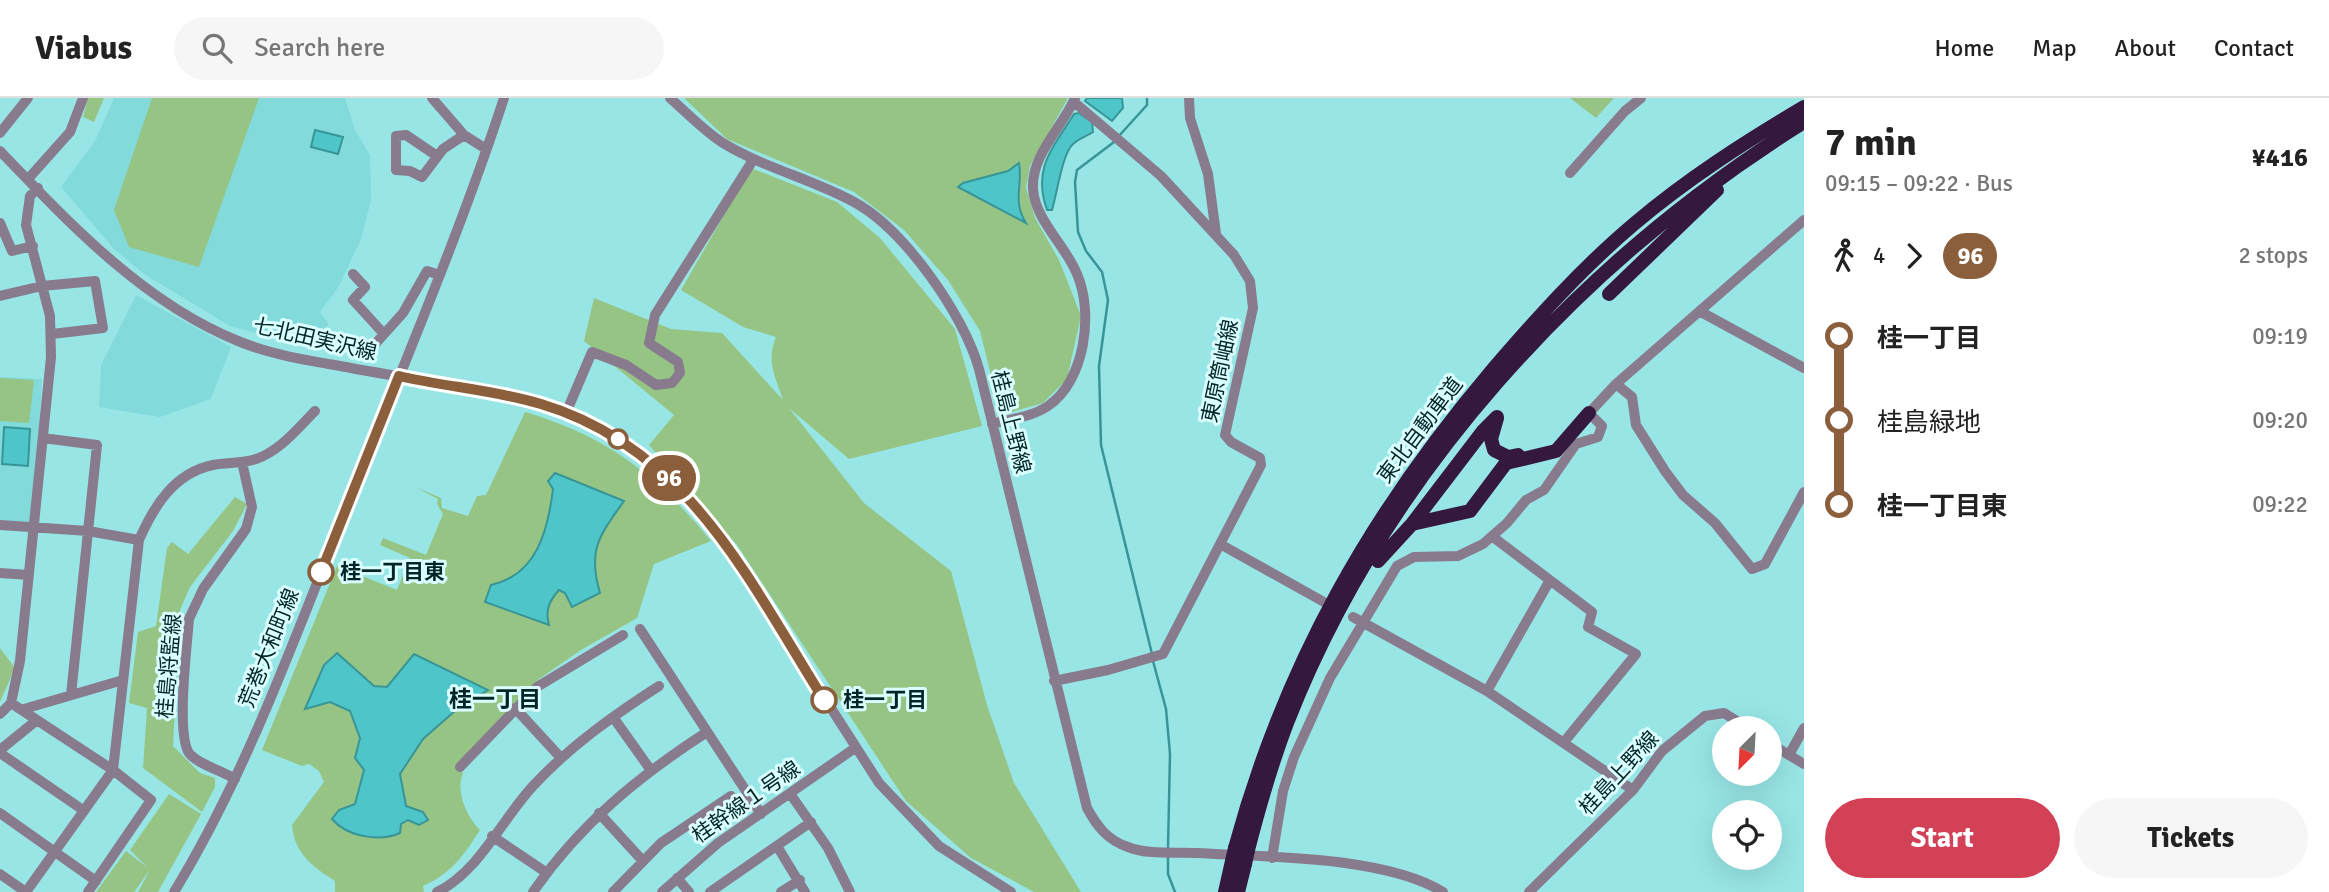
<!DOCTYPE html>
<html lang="en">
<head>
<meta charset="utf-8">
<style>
	:root { --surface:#fff; --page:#f6f6f6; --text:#222; --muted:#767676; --line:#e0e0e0; --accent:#d24155 }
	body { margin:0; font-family:Signika,"Noto Sans JP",sans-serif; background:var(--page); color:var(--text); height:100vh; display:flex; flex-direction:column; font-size:26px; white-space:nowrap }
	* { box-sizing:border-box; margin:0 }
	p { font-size:23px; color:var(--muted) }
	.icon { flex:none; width:38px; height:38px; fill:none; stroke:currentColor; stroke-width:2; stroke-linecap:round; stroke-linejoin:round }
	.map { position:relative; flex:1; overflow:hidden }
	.sheet { display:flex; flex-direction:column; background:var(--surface); width:525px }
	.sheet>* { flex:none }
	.badge { padding:0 14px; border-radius:23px; font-size:24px; line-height:46px }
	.needle { width:46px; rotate:204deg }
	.fabs { position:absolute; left:1712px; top:618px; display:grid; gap:14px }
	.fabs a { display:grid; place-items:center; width:70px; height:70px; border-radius:50%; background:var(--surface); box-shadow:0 7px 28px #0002; font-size:35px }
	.map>.badge { position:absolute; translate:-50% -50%; box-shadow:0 0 0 4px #fff }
	.legs { display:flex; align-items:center; gap:10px; height:77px; padding:0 21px; font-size:23px }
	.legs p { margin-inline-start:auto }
	.summary { display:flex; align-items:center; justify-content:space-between; height:119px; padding:0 21px }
	h1 { font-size:38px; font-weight:700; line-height:52px }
	.cta { display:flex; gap:14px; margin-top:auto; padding:14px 21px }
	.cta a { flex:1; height:80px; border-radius:42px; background:var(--accent); color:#fff; font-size:28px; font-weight:700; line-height:80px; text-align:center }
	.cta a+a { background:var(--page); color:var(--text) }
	ul { padding:0 21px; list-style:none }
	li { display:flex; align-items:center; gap:24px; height:84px; font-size:26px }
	li i { display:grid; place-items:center; width:10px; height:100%; margin:0 9px; background:currentColor }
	li i::after { content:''; width:18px; height:18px; margin:-9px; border:5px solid; border-radius:50%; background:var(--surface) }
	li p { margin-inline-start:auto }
	li:first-child i { background:linear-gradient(#0000 50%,currentColor 0) }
	li:last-child i { background:linear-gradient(currentColor 50%,#0000 0) }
	header { display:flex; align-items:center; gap:42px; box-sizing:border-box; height:98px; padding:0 35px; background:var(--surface); border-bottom:2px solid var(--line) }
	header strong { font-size:33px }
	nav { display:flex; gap:38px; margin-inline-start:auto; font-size:24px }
	.search { width:490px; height:63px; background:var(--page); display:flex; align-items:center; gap:18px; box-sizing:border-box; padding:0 24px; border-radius:38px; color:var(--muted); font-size:26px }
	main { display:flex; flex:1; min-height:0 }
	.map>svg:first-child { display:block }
	.built { fill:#82dadb }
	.green { fill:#96c484 }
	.water { fill:#4ec5c8; stroke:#389597; stroke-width:2 }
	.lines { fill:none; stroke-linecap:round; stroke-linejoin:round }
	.stream { stroke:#389597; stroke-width:2.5 }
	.minor { stroke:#897b8e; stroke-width:10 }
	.highway { stroke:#35183e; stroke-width:14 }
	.highway-bridge { stroke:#35183e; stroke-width:14 }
	.line-1-casing { stroke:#fff; stroke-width:16 }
	.line-1 { stroke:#8b5e3c; stroke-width:10 }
	.stop-1-dot { fill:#fff; stroke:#8b5e3c; stroke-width:3.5 }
	.labels { text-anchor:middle; stroke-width:6; stroke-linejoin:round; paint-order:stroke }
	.street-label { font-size:21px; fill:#042526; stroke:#dafeff }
	.stop-label { font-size:21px; font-weight:bold; fill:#042526; stroke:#dafeff; text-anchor:start }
	.neighbourhood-label { font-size:23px; font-weight:bold; fill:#042526; stroke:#dafeff }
</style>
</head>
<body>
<header>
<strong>Viabus</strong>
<div class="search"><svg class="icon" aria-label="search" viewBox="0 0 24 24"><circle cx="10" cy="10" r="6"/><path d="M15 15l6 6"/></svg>Search here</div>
<nav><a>Home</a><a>Map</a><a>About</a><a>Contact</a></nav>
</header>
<main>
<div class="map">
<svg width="1804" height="794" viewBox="0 0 1804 794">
	<rect width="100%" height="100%" fill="#98e5e6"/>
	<path class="built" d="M114,0h231l10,32 15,25 1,45 -10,39 -22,47 -19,26 9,13 -30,19 -69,-18 -86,-52 -29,-24 -54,-63 34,-46z
		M136,197l95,52 -20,52 -51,18 -61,-10 2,-42z
		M0,279l42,2 -9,146 -33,-2z"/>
	<path class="green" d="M88,0h16l-10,24 -11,-5z
		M152,0h107l-60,169 -70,-20 -15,-37z
		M684,0h384l-38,68 -4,22 9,30 24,42 22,56 -14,63 -24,24 -42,12 -21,-84 -32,-51 -44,-50 -50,-38 -127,-53z
		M1570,0h44l-18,20z
		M751,70l86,34 43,36 75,91 27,97 -133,33 -60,-51 75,95 87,68 36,134 27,78 67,109h-47l-63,-34 -65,-57 -169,-256 -88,-100 25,-30 -90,-74 10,-43 77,31 51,4 61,67c-8,-24 -17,-38 -7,-63l-33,-10 -62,-37z
		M0,280l34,2 -5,43 -29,-2z
		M525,314c82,24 132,63 186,129l-57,23 -17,54 -56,32 -42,29 -83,86 7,8c-8,19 4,44 17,57 -16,25 -28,43 -57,56l1,6h-89v-11c-22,-14 -41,-28 -43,-56l32,-43 -5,-11 -10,-7 -7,2 -40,-16 75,-184 60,24 13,-32 -30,-13 3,-7 43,17 17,-41 -6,-10 1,-5 -23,-12 26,11 1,10 26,8 9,-20 9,-1z
		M235,399l12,7 -14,27 -43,56 -10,23 -7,136 27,27 15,5v9l-13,25 -59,-44 4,-60 -18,-5 9,-71 18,-6 11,-78 5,-6 16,12z
		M0,550l15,20 -15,34z
		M169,696l32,20 -43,78h-20l12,-22 -16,22h-38l30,-41 22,17 -18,-18z"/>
	<path class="water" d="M1087,0h35l1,10 -11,13 -27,-20z
		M1079,15l13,9 1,10c-6,4 -15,7 -20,12 -11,10 -16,50 -21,66h-5c-15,-42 6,-62 27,-96z
		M315,32l28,7 -5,17 -27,-7z
		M1019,65c4,22 -7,38 7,60l-68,-36 5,-4 45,-12z
		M4,329l26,2 -2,37 -26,-2z
		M555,375l69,28c-24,34 -37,48 -24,92l-28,14 -7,-14 -6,-3c-10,11 -14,21 -10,35l-64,-23 6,-17c46,-10 57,-55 62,-96l-5,-8z
		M337,555l37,33 13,1 27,-33 74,36 -32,20 -33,29 -23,35 6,32 17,6 5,8 -9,5 -11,-5 -7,4 -1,9c-20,9 -53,4 -68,-14l7,-9 16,-6 9,-34 -9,-12 5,-20 -10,-27 -20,-9 -25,7 19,-44z"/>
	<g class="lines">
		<path class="stream" d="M1118,39l29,-32v-7
			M1114,44l-37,28 -2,12 3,50 8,19 16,21 6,28 -9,66 2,79 51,209
			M1153,563l13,48 4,45 -2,94
			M1168,757v19l7,18"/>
		<path class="minor" d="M432,0l32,37 22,14
			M670,0c17,15 34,33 53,45 41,25 89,36 131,59 50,27 110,113 125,167l108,439c10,18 20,32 41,39 20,8 48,5 69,6 69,4 188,3 246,39
			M1189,0l1,20 18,56 8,60
			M0,35l28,-35
			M0,53c69,72 144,152 238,190 36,15 75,20 113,27 101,19 210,26 296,89 28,20 53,53 75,81l157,245 60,63 72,46
			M437,58l-31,-21 -10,1v34l14,1 12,6 21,-28 21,-14
			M1570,75l55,-62 16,-13
			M28,81l42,-47 13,-34
			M0,125l12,28 21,-5
			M353,176l12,13 -12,13 31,34
			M0,198l42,-10 53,-5 8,47 -51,6
			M1701,214l103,56
			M367,255l36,-40 24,-42 13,4
			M1616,286l16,13 4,28 29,46 18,24 32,28 37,46 13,-5 39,-72
			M566,315l26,-61 34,13 30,20 16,-2 8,-10 -2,-11 -29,-19 6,-28 98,-155
			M992,326c18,-5 40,-7 56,-18 37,-25 46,-93 29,-132 -11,-28 -42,-54 -44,-85 -2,-34 29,-61 42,-91
			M43,340l54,7 -26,250
			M0,427l88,6 51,9c15,-34 35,-67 74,-75 14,-3 29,-1 43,-6 24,-8 42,-31 59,-48
			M1493,439l99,75 -4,15 48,27 -72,88
			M1220,446l104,58
			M0,475l29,2
			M1353,519l134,74 146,99
			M640,531l121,185
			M1054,583l54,-11 55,-16 98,-189 -1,-7 -29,-16 -6,-7 28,-127 -3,-27 -16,-26 -73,-79 -87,-74
			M1487,593l63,-111
			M11,605l102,67 38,30 -63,92
			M515,610l46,50
			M24,611l99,-29
			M0,616l11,-11 9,-42 31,-304 -1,-41 -24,-91 4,-29 8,-8
			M613,619l37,52
			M1769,645l20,12 15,-27
			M0,652l37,-30
			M0,655l83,57
			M1789,657l15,9
			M460,669l77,-80 86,-52
			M235,681c-12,-8 -38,-15 -46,-26 -13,-20 -2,-107 0,-134l14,-30 43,-60 6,-22 -10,-45
			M791,697l37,53 22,44
			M0,715l96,68
			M599,715l43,47
			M492,738l55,37
			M777,748l28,46
			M1272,760l11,-67 11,-34 36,-79 67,-112 17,-9 44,-1 25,-12 24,-21 19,-23 18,-10 32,-46 22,-7 4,-11 -13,-13 27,-29 188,-164
			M0,776l26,18
			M677,780l12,14
			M26,794l87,-122 26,-230
			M174,794c74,-121 121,-256 174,-387 53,-135 111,-269 156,-407
			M437,794c42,-20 65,-73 96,-106 37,-40 81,-71 126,-100
			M533,794c47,-68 106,-116 174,-160
			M613,794l48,-49 70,-47
			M662,794l56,-49 137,-95
			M710,794l101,-70
			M781,794l19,-12
			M1529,794l104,-102 29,-39 43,-35 19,-3 24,15"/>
		<path class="highway" d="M1609,196l108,-104
			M1497,320l-6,21 3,11 14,7 10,-2
			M1412,426l71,-93 14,-14
			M1378,463l34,-37 58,-13 36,-48 50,-12 33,-38
			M1235,750c50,-184 136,-335 259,-480 44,-51 89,-101 140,-144 53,-45 111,-82 170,-117
			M1248,752c11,-43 23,-85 39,-127 97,-248 292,-461 517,-601
			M1225,794l7,-31
			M1238,794l7,-28"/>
		<path class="highway-bridge" d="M1232,763l3,-13
			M1245,766l3,-14"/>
	</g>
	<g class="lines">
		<defs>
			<path id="line-1" d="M321,474l78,-196c47,11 96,14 142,28 147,44 207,175 283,296"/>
		</defs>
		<use href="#line-1" class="line-1-casing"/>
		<use href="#line-1" class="line-1"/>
	</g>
	<g class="stop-1-dot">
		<circle cx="618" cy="341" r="9"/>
		<circle cx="321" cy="474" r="12"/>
		<circle cx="824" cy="602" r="12"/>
	</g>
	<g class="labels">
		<g class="street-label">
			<text transform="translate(315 241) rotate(13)" y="7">七北田実沢線</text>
			<text transform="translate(1220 273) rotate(-78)" y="7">東原筒岫線</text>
			<text transform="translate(1011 324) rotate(76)" y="7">桂島上野線</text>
			<text transform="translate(1420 332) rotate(-53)" y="7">東北自動車道</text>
			<text transform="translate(269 550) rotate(-68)" y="7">荒巻大和町線</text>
			<text transform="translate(169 568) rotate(-85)" y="7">桂島将監線</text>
			<text transform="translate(1619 675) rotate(-47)" y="7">桂島上野線</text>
			<text transform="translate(746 704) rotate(-35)" y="7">桂幹線１号線</text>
		</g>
		<g class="stop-label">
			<text x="340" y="481">桂一丁目東</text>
			<text x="843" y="609">桂一丁目</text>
		</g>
		<g class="neighbourhood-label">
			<text x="495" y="609">桂一丁目</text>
		</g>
	</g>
</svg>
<div class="fabs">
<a><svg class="needle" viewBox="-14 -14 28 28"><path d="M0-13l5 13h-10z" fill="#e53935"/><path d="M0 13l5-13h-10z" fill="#767676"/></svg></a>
<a><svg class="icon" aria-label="locate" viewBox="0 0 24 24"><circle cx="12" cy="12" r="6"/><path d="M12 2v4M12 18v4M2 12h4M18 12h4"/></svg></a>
</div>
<b class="badge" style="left:669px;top:380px;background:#8b5e3c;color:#fff">96</b>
</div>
<section class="sheet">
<div class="summary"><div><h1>7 min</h1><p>09:15 – 09:22 · Bus</p></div><b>¥416</b></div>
<div class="legs"><svg class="icon" aria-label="walk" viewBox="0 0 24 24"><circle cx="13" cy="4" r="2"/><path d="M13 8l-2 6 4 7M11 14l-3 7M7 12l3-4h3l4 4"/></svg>4<svg class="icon" aria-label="forward" viewBox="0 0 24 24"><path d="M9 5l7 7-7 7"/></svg><b class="badge" style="background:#8b5e3c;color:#fff">96</b><p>2 stops</p></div>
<ul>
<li><i style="color:#8b5e3c"></i><b>桂一丁目</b><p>09:19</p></li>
<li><i style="color:#8b5e3c"></i><span>桂島緑地</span><p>09:20</p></li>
<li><i style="color:#8b5e3c"></i><b>桂一丁目東</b><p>09:22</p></li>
</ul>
<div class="cta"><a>Start</a><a>Tickets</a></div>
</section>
</main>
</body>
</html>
